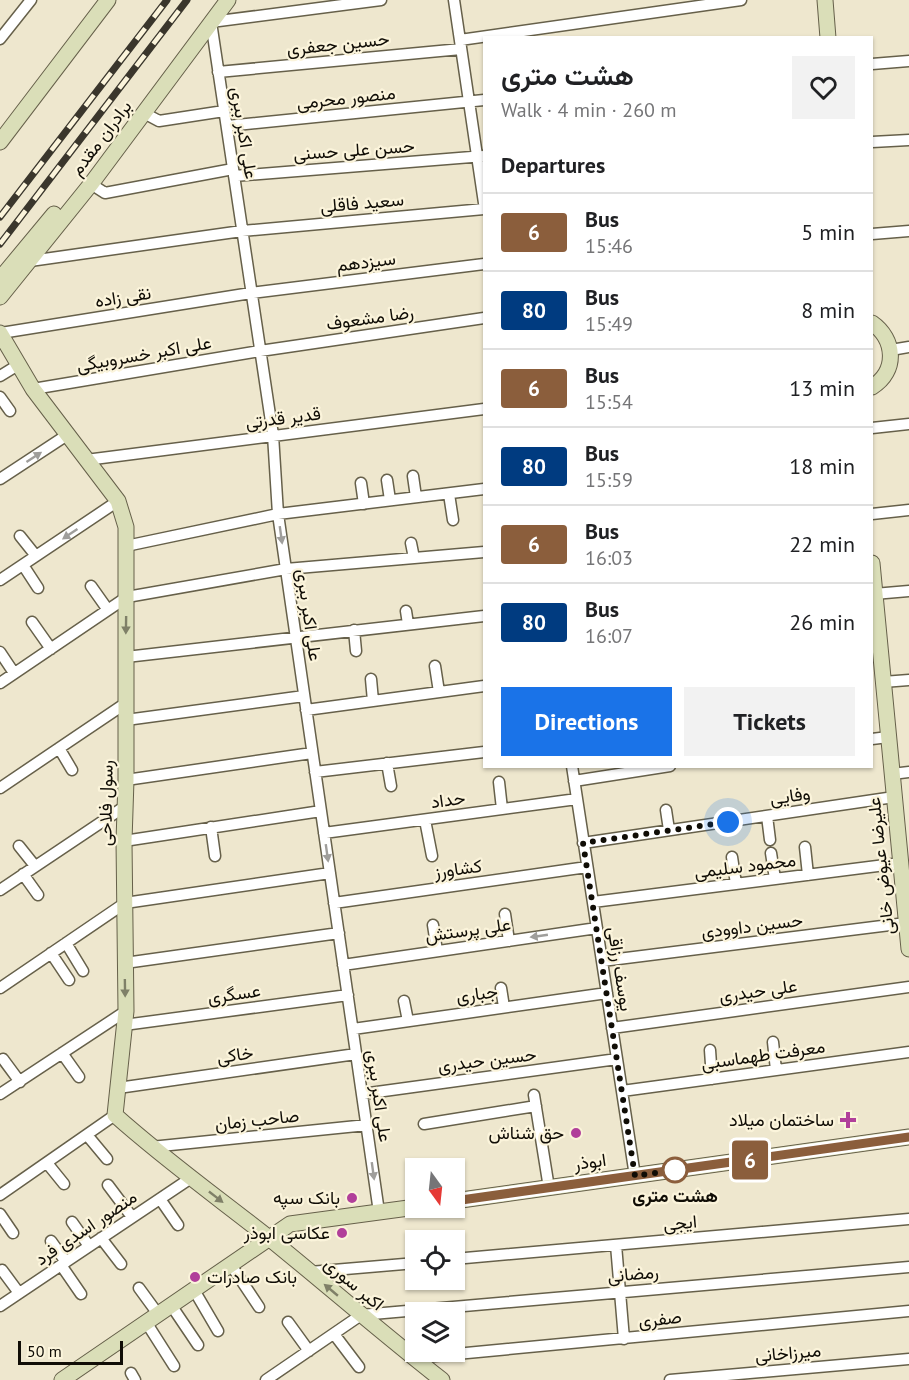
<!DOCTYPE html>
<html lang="en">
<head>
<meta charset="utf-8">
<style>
	:root { --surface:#fff; --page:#f2f2f2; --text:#202124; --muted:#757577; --line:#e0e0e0; --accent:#1a73e8 }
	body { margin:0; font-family:"PT Sans",Vazirmatn,sans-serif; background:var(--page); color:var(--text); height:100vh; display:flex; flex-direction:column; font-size:22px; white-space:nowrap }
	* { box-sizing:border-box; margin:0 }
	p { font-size:20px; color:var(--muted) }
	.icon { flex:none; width:33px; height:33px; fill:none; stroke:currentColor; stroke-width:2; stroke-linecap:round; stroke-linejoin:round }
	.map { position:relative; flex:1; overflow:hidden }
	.sheet { position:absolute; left:483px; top:36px; width:390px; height:732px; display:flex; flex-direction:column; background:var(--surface); border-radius:0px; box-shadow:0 2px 4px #0004 }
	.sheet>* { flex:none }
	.badge { padding:0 12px; border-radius:4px; font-size:21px; line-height:39px }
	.needle { width:39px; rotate:165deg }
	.fabs { position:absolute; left:405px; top:1158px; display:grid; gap:12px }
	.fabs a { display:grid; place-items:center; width:60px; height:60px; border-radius:0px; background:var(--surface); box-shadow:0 2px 4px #0004; font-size:30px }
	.scale { position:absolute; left:18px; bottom:15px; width:105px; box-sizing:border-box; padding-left:6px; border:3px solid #100d06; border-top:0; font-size:16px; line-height:21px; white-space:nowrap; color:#100d06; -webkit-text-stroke:4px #fbf4db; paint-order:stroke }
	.you { position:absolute; width:30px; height:30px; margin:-15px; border:4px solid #fff; border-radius:50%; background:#1a73e8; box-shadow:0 0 0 9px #1a73e833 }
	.map>.badge { position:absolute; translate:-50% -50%; box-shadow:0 0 0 3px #fff }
	h2 { padding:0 18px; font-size:22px; line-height:54px }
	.round { display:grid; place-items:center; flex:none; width:63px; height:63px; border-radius:0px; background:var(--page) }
	.overview { display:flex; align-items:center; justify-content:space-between; height:102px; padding:0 18px }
	h1 { font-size:28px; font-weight:600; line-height:45px }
	.button { display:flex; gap:12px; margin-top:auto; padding:12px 18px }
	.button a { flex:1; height:69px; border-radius:0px; background:var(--accent); color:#fff; font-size:24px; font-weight:600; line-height:69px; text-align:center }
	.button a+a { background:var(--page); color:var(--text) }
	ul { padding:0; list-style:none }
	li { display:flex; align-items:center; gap:18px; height:78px; padding:0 18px; border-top:2px solid var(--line) }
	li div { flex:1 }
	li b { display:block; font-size:22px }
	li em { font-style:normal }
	li .badge { min-width:66px; font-weight:700; text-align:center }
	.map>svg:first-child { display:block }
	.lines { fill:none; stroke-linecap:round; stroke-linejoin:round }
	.street-casing { stroke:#66604a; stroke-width:13 }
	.secondary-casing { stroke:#66604a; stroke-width:17 }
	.street { stroke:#fff; stroke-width:10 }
	.secondary { stroke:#dadeb8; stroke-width:15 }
	.rail-casing { stroke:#3a362c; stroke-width:7 }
	.rail { stroke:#fbf4db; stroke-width:4.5; stroke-dasharray:14; stroke-linecap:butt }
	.oneway { fill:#9f9e9b }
	.oneway2 { fill:#7f8068 }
	.line-casing { stroke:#fff; stroke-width:14 }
	.line { stroke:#8b5e3c; stroke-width:9 }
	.walk { stroke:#100d06; stroke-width:6; stroke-dasharray:0 10.8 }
	.poi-dot { fill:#b13f9a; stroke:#fbf4db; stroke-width:2 }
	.stop-dot { fill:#fff; stroke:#8b5e3c; stroke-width:3 }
	.labels { text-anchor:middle; stroke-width:4.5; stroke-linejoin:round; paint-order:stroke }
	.street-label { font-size:18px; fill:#100d06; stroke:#fbf4db }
	.poi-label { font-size:18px; fill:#100d06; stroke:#fbf4db; text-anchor:end }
	.stop-label { font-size:18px; font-weight:bold; fill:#100d06; stroke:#fbf4db }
</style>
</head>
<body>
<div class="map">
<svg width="909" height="1380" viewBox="0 0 909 1380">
	<rect width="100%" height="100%" fill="#eee7ce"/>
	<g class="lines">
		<defs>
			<path id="street" d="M454,0l30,203
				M0,39l31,-39
				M460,40l281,-40
				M872,64l37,-3
				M218,72l243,-23
				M144,113l15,8 65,-10
				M227,126l257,-26
				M872,142l37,-2
				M234,176l250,-20
				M91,184l14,9 128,-24
				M872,234l37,-3
				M30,261l212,-30 242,-22
				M1,333l250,-40 233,-29
				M891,350l18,-3
				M0,376l18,-11
				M33,389l227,-38 224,-33
				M0,397l10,14
				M872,428l37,-4
				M86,460l398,-51
				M413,476l3,21
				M0,479l67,-44
				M387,480l3,20
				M361,483l3,21
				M449,494l4,26
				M872,514l37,-4
				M20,536l16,20
				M411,543l3,15
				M126,546l152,-32 206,-25
				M23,565l15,23
				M0,580l118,-79
				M91,586l17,24
				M874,594l35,-3
				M406,611l2,13
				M32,622l19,27
				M354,630l2,21
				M0,652l14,21
				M126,657l358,-41
				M435,666l4,26
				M371,679l2,22
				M883,682l26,-2
				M0,683l127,-86 159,-28 198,-17
				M306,710l178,-24
				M126,720l178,-24
				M872,739l16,-2
				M59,748l13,22
				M387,763l4,23
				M572,766l63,410
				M315,772l169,-20
				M892,774l17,-2
				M126,780l186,-27
				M574,781l96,-15
				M499,782l3,27
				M0,788l126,-85
				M666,810l3,20
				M767,816l3,24
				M425,820l7,36
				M211,827l4,29
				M324,833l253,-34
				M124,841l197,-30
				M583,843l311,-46
				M19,846l16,20
				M805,847l3,28
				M771,853l4,26
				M732,857l4,27
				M23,874l15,21
				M0,890l124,-83
				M593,902l308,-39
				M334,903l253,-36
				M505,914l4,27
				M433,925l4,26
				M66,943l17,28
				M51,953l18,27
				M602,961l304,-38
				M125,963l214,-30
				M343,965l254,-37
				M0,988l125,-85 205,-30
				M501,988l3,19
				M404,1001l4,20
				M124,1025l224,-30
				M612,1028l297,-41
				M353,1029l254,-36
				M773,1042l3,28
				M710,1050l2,29
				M62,1053l17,24
				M3,1059l17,23
				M118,1088l238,-34
				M622,1091l287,-39
				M0,1094l126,-83
				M362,1094l255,-35
				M534,1095l15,93
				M424,1124l112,-18
				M87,1135l20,24
				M151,1147l216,-22
				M47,1163l17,21
				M108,1185l24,32
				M0,1195l115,-80
				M160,1199l18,26
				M379,1212l-101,-698 -5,-79 -62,-413 170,-22
				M0,1214l13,19
				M72,1222l17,24
				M101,1238l20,26
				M51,1241l15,21
				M616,1245l8,94
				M454,1259l455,-40
				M61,1265l20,29
				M231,1265l28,42
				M2,1270l17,23
				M310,1272l106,-9
				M139,1288l19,26
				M194,1290l24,41
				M171,1305l27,40
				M0,1306l191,-128
				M146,1322l28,44
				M288,1322l21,29
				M334,1334l25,33
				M414,1358l495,-47
				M131,1373l4,7
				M266,1380l95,-65 548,-48
				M670,1380l239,-21"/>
			<path id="secondary" d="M825,0l3,38
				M0,142l108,-142
				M0,279l54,-65
				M0,297l91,-113 137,-184
				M872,323c23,16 26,48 0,64
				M0,333l33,56 85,112 8,26v253l-2,61 2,170 -11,104c49,44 102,82 154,123 58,47 114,96 173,142
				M872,563l37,386
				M454,1201l455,-64
				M62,1380l228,-156 126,-17"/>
		</defs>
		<use href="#street" class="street-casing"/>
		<use href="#secondary" class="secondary-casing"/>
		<use href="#street" class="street"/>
		<use href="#secondary" class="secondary"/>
		<defs>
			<path id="rail" d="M0,217l167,-217
				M0,244l187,-244"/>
		</defs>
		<use href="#rail" class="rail-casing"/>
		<use href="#rail" class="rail"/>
	</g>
	<defs><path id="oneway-solid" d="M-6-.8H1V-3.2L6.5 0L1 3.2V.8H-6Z" transform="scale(1.5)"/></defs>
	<g class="oneway">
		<use href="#oneway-solid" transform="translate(34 457) rotate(-33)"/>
		<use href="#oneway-solid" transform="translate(70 534) rotate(146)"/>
		<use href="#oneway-solid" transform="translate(281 535) rotate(82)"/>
		<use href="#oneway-solid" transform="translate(327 853) rotate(82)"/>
		<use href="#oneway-solid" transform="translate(539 936) rotate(172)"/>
		<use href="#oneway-solid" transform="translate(373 1171) rotate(82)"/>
	</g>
	<g class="oneway2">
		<use href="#oneway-solid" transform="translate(126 625) rotate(91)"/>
		<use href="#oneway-solid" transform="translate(125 988) rotate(89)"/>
		<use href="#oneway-solid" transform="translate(216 1197) rotate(38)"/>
		<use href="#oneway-solid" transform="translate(331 1290) rotate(-140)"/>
	</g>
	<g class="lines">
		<defs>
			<path id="line" d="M454,1201l455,-64"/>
		</defs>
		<use href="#line" class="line-casing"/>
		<use href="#line" class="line"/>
		<path class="walk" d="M675,1170l6,-1 -46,7 -52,-333 145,-21"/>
	</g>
	<g class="poi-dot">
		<path d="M845 1111h6v6h6v6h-6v6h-6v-6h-6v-6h6z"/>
		<circle cx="576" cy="1133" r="6"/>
		<circle cx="352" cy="1198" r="6"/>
		<circle cx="342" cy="1233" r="6"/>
		<circle cx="195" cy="1277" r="6"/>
	</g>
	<circle class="stop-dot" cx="675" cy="1170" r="12"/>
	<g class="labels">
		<g class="street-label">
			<text transform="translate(338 44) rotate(-6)" y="6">حسین جعفری</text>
			<text transform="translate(346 98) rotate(-6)" y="6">منصور محرمی</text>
			<text transform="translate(244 133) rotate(81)" y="6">علی اکبر ببری</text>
			<text transform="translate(101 138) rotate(-53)" y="6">برادران مقدم</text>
			<text transform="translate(354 150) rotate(-4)" y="6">حسن علی حسنی</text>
			<text transform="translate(362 203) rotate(-5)" y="6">سعید فاقلی</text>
			<text transform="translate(366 262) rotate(-7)" y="6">سیزدهم</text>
			<text transform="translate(123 297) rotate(-9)" y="6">نقی زاده</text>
			<text transform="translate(370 318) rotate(-8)" y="6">رضا مشعوف</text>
			<text transform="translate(144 354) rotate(-10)" y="6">علی اکبر خسروبیگی</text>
			<text transform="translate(283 418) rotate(-7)" y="6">قدیر قدرتی</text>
			<text transform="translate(309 615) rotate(82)" y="6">علی اکبر ببری</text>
			<text transform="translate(790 796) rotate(-8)" y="6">وفایی</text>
			<text transform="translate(448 800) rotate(-8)" y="6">حداد</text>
			<text transform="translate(106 803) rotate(-89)" y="6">رسول فلاحی</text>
			<text transform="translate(745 866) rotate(-7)" y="6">محمود سلیمی</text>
			<text transform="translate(881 866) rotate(-96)" y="6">علیرضا عیوض خانی</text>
			<text transform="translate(458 869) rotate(-8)" y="6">کشاورز</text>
			<text transform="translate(752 926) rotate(-7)" y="6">حسین داوودی</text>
			<text transform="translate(468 930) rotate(-8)" y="6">علی پرستش</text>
			<text transform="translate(620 969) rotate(81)" y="6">یوسف رزاقی</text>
			<text transform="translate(758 991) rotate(-8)" y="6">علی حیدری</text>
			<text transform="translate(234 994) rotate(-8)" y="6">عسگری</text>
			<text transform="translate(477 994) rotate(-8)" y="6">جباری</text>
			<text transform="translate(235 1055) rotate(-8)" y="6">خاکی</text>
			<text transform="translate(763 1055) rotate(-8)" y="6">معرفت طهماسبی</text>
			<text transform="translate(487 1060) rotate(-7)" y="6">حسین حیدری</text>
			<text transform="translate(379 1096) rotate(82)" y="6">علی اکبر ببری</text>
			<text transform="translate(257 1120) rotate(-6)" y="6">صاحب زمان</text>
			<text transform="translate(590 1162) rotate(-8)" y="6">ابوذر</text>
			<text transform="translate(680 1223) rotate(-5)" y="6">ایجی</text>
			<text transform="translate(86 1228) rotate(-34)" y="6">منصور اسدی فرد</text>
			<text transform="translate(633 1274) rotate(-5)" y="6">رمضانی</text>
			<text transform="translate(354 1284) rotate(40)" y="6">اکبر سوری</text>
			<text transform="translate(660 1319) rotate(-6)" y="6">صفری</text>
			<text transform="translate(788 1353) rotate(-5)" y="6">میرزاخانی</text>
		</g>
		<g class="poi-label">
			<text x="834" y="1126">ساختمان میلاد</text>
			<text x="564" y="1139">حق شناش</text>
			<text x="340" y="1204">بانک سپه</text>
			<text x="330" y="1239">عکاسی ابوذر</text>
			<text x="207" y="1283" text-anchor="start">بانک صادرات</text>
		</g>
		<g class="stop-label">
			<text x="675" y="1202">هشت متری</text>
		</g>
	</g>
</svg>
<div class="fabs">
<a><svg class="needle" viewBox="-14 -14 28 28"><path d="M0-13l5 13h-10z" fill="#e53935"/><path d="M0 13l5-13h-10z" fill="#757577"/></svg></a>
<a><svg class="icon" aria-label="locate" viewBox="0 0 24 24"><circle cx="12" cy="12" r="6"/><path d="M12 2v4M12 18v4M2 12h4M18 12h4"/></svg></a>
<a><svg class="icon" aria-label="layers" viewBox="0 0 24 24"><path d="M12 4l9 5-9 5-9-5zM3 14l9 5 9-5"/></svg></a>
</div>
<div class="scale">50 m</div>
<div class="you" style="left:728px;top:822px"></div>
<b class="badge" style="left:750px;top:1160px;background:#8b5e3c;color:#fff">6</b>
<section class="sheet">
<div class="overview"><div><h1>هشت متری</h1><p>Walk · 4 min · 260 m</p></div><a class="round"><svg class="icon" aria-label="heart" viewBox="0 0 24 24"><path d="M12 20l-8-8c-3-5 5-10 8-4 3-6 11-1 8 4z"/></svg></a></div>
<h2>Departures</h2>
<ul>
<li><span class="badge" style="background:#8b5e3c;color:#fff">6</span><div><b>Bus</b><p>15:46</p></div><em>5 min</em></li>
<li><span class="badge" style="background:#003b80;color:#fff">80</span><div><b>Bus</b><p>15:49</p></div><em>8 min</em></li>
<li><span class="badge" style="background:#8b5e3c;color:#fff">6</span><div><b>Bus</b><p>15:54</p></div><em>13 min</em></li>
<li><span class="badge" style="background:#003b80;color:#fff">80</span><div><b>Bus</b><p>15:59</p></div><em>18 min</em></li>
<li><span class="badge" style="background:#8b5e3c;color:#fff">6</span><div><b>Bus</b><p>16:03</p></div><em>22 min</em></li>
<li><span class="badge" style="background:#003b80;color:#fff">80</span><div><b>Bus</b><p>16:07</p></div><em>26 min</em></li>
</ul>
<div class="button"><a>Directions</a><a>Tickets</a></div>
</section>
</div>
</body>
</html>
